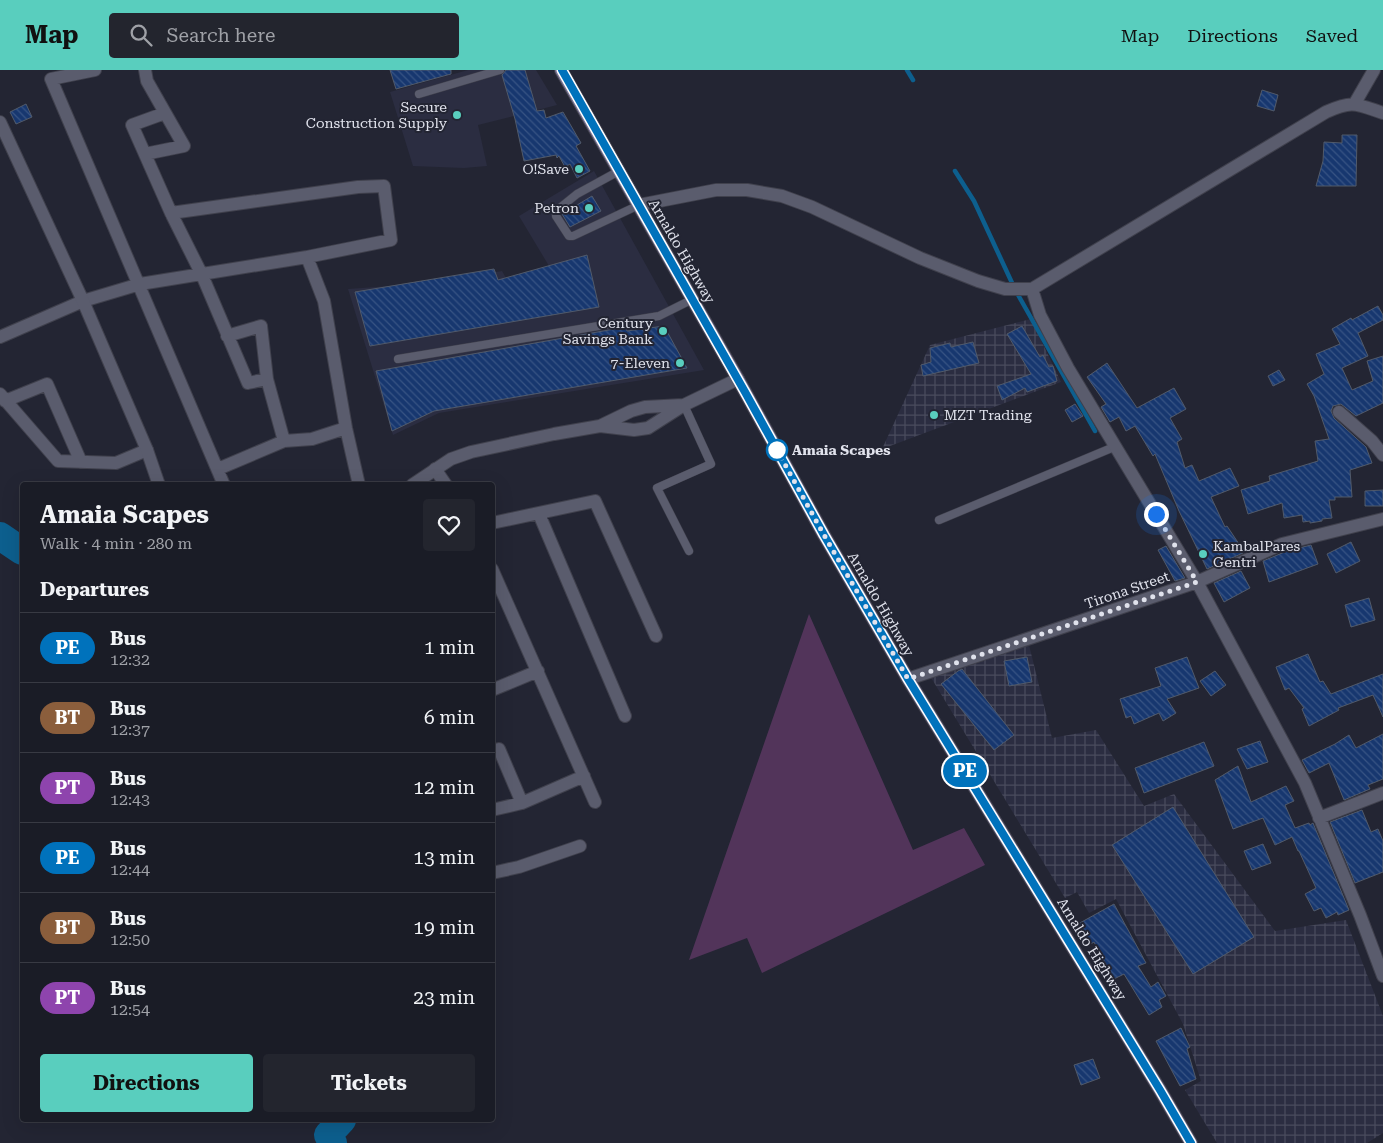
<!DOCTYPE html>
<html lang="en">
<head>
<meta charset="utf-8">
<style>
	:root { --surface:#1a1c26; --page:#23252e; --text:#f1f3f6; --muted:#9fa1a7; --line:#383a43; --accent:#59cebe }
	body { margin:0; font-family:"Roboto Serif",serif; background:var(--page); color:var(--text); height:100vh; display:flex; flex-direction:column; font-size:19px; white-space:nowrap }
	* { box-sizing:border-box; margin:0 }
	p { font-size:16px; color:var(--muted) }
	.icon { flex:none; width:28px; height:28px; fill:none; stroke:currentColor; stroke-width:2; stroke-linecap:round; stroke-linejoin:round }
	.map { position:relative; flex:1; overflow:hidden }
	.sheet { position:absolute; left:20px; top:412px; width:475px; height:640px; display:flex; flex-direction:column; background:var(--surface); border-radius:5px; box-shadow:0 5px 20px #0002,0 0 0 1px var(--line) }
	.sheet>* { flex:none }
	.badge { padding:0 10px; border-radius:16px; font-size:18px; line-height:32px }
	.you { position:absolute; width:25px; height:25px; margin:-12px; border:4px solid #fff; border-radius:50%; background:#1a73e8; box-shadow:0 0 0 8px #1a73e833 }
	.map>.badge { position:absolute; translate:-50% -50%; box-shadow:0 0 0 2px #fff }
	h2 { padding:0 20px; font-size:19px; line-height:45px }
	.round { display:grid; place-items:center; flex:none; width:52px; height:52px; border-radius:5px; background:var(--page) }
	.head { display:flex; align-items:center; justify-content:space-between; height:85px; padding:0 20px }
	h1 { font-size:24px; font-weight:700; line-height:38px }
	.primary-button { display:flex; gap:10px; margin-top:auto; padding:10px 20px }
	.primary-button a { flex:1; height:58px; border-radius:5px; background:var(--accent); color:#111; font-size:20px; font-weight:700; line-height:58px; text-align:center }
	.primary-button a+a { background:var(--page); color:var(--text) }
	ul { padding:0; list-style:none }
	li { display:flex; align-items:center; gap:15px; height:70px; padding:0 20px; border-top:1px solid var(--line) }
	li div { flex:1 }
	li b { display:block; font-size:19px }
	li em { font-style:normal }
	li .badge { min-width:55px; font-weight:700; text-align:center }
	header { display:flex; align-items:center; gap:30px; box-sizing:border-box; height:70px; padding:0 25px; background:var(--accent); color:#111 }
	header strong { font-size:24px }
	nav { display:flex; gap:28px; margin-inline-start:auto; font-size:18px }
	.search { width:350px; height:45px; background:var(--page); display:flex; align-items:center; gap:12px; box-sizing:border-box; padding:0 18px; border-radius:5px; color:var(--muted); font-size:19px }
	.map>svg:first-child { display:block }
	.built { fill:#2b2d41 }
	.industrial { fill:url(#industrial-grid) }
	.green { fill:#52345a }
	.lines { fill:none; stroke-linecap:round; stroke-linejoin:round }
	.stream { stroke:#0d5f8e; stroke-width:4.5 }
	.river { stroke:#0d5f8e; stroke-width:28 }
	.building { fill:url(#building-back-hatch); stroke:#515a6a }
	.service-casing { stroke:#40414d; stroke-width:9 }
	.minor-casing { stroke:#40414d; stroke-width:14 }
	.tertiary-casing { stroke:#40414d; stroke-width:14 }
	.secondary-casing { stroke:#40414d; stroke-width:14 }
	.service { stroke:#5a5c6d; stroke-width:8 }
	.minor { stroke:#5a5c6d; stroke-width:12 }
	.tertiary { stroke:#5a5c6d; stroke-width:12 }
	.secondary { stroke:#7a7595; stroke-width:12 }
	.line-casing { stroke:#fff; stroke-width:11 }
	.line { stroke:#0072bc; stroke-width:8 }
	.walk { stroke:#e0e2ec; stroke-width:5; stroke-dasharray:0 9 }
	.poi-dot { fill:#59cebe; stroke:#232533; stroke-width:2 }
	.stop-dot { fill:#fff; stroke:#0072bc; stroke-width:2.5 }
	.labels { text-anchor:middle; stroke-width:4; stroke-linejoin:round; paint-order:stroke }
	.poi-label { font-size:14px; fill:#e0e2ec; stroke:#232533; text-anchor:end }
	.street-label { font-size:14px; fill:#e0e2ec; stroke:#232533 }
	.stop-label { font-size:14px; font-weight:bold; fill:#e0e2ec; stroke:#232533; text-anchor:start }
</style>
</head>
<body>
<header>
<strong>Map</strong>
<div class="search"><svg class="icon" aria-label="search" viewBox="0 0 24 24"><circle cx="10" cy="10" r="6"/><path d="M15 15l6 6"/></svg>Search here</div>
<nav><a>Map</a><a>Directions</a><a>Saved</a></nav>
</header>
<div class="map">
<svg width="1383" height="1073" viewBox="0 0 1383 1073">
	<defs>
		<pattern id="industrial-grid" width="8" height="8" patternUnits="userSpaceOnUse" patternTransform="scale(1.25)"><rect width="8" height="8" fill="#2b2d41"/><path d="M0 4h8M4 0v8" fill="none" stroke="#494b5d"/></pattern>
		<pattern id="building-back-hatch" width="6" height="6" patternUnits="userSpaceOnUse" patternTransform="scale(1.25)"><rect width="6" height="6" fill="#17376f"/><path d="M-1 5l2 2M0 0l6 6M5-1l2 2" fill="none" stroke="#385484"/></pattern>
	</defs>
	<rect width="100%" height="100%" fill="#232533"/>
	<path class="built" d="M468,0h68l21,35 -79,20 9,41 -23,2 -51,-2 -23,-74z
		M594,101l110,199 -265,43 -46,22 -45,-146 83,-6 71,-12 4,7 43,-12 -30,-50z"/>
	<path class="industrial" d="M1031,249l30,63 -179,67 48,-104z
		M1029,575l23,93 44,-8 48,76 30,-12 101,137 71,-11 37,96v117l-16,10h-150l-32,-53 16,-9 -18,-57 -67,-125 -27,14 -12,-21 -12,6 -135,-222z"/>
	<path class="green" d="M809,544l104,236 51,-22 21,37 -223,108 -15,-35 -58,22z"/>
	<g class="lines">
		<path class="stream" d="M907,0l6,10
			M955,101l19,30 39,84
			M1017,223l78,138"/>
		<path class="river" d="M0,466l22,15
			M333,1073l-5,-8 14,-15"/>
	</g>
	<path class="building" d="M390,0h61v4l-55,15z
		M506,0h19l12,41 7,-1 2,8 17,-6 18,31 -5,3 14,25 -13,7 -7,-14 -5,3 -6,-11 -2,2 -1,-3 -32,6 -9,-42 -13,-44z
		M1262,20l16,5 -4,16 -17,-5z
		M26,34l6,13 -16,7 -6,-12z
		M1342,65h15l-1,51h-40l7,-25 1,-19 18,1z
		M592,126l9,15 -31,16 -8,-13z
		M587,185l12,52 -229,39 -15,-54 139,-23 4,11z
		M1378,236l5,9v5l-25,13 10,23 -26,12 10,22 21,-9 -6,-20 16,-5v47l-27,13 -15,-12 -8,2 -2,5 3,7 32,29 6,16 -22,7 2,27h-17v3h-6l3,18 -10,1v2l-12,2v-2l-7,1 -1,-7 -18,3 -2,-15 -34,11 -7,-24 29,-9 -1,-5 49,-15 -3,-20 14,-2 -15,-43 -7,-12 17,-10 -8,-20 24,-10 -8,-15 19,-11 1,2z
		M664,256l23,42 -253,43 -42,20 -16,-60 250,-44 1,4z
		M1022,256l18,31 3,-2 6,12 4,-1 4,15 -30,11 -2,-4 -23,12 -5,-14 34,-12 -24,-40z
		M973,272l6,21 -56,13 -2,-11 10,-3 -1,-14 20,-5 1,4z
		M1107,293l30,45 37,-20 12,21 -16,9 12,21 -5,3 8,26 7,-3 7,16 31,-13 9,18 -28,11 14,30 2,-1 12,18 4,9 -36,16 -28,-58 -24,-57 -2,2 -18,-30 -9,5 -7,-14 -9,5 -9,-15 5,-3 -19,-27z
		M1279,300l6,10 -12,6 -5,-10z
		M1075,334l8,12 -11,6 -7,-12z
		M1383,420v16h-18v-15z
		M1351,472l9,19 -24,12 -9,-19z
		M1311,475l7,19 -49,18 -6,-21 24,-10z
		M1166,476l19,32 -10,3 -17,-31z
		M1241,501l9,17 -26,14 -10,-19z
		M1369,528l6,22 -24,7 -6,-22z
		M1308,584l12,28 3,-1 8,13 52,-20v43l-10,-22 -35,13 1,2 -30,16 -7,-17 2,-1 -15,-20 -4,2 -9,-23z
		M1027,587l5,25 -23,4 -5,-25z
		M1187,587l12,31 -32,11 9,14 -13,8 -4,-8 -25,11 -3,-8 -5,2 -6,-19 41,-13 -6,-18z
		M962,599l52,66 -20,15 -53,-66 17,-13z
		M1215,601l11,14 -15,11 -11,-15z
		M1383,664v45l-15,6 2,4 -26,11 -15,-37 -20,10 -7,-13 33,-16 14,-9 7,13z
		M1260,671l8,21 -21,7 -10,-20z
		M1204,672l10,24 -70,27 -9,-25z
		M1238,696l13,36 35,-16 8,15 -9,4 10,23 14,-5 1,2 3,-2 36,87 -11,5 -1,-3 -11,6 -5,-10 -7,3 -9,-17 11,-6 -17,-37h-1l-6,-14 -17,8 -12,-27 -30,11 -18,-49z
		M1173,737l81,130 -61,37 -81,-129z
		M1362,740l9,22 7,-3 5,12v31l-28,11 -25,-61z
		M1263,774l8,19 -19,7 -8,-19z
		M1114,834l32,59 -8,3 13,21 7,-5 8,14 -7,4 3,7 -13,8 -25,-41 -10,5 -20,-37 -5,3 -11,-21z
		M1181,958l9,19 -3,2 9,30 -16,7 -24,-45z
		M1093,989l7,19 -19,7 -7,-20z"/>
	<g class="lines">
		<defs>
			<path id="service" d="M419,24l81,-24
				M619,101l-42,23 -21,17v5l13,20h4l66,-31
				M398,289l261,-43 34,-17
				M684,335l27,59 -54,24 32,63
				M939,450l175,-73"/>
			<path id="minor" d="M95,0l-44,9 173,406
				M1355,33l19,-33
				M165,43l-33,12 39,88 31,62 46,108 19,-4
				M145,84l39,-8 -37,-65 -2,-11
				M639,135l77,-15h31l35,6 30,11 108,51 58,23 27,8h27l294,-177c27,-12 30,-8 57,1
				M307,187l17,44 22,127 13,57
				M1032,219l8,26 28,53 129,214 108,201 55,132 23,61
				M227,266l34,-10 6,53 17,62
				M0,267l83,-36 57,-17 167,-27 84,-17 -7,-54 -26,1 -187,26
				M0,324l58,67 58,2 31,-13
				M5,331l42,-17 34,78
				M1339,342l33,29 11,14
				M218,399l66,-28 28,-2 34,-11
				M435,399l11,16
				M539,444l86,202
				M492,453l103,-22 61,135
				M492,499l103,233
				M908,609l289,-97 85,-38 101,-25
				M492,620l46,-19
				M492,682l7,-3 23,54
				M492,740l30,-7 62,-27
				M1319,748l64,-25
				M492,803l27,-6 61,-21"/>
			<path id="tertiary" d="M0,52l83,179 64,149 12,35
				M600,356l31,-15 14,-4 38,-2
				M412,415l39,-26 20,-7 83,-18 46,-8 34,4 14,-2 36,-23 54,-26"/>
			<path id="secondary" d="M561,0l177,309 86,156 84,144 252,411 31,53"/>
		</defs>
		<use href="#service" class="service-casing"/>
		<use href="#minor" class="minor-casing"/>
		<use href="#tertiary" class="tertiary-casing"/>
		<use href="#secondary" class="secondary-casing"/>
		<use href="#service" class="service"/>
		<use href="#minor" class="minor"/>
		<use href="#tertiary" class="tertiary"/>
		<use href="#secondary" class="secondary"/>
	</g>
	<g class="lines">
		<defs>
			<path id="line" d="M562,0l183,322 79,143 84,144 252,411 31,53"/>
		</defs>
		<use href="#line" class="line-casing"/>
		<use href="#line" class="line"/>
		<path class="walk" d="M777,380l47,85 84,144 289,-97 -41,-68"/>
	</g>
	<g class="poi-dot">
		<circle cx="457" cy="45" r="5"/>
		<circle cx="579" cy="99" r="5"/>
		<circle cx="589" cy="138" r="5"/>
		<circle cx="663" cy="261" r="5"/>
		<circle cx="680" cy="293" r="5"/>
		<circle cx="934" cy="345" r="5"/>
		<circle cx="1203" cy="484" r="5"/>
	</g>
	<circle class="stop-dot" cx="777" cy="380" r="10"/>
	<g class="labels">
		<g class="poi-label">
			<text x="447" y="42">Secure<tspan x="447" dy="16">Construction Supply</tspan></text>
			<text x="569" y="104">O!Save</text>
			<text x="579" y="143">Petron</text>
			<text x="653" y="258">Century<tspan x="653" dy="16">Savings Bank</tspan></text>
			<text x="670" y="298">7-Eleven</text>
			<text x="944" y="350" text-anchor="start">MZT Trading</text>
			<text x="1213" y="481" text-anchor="start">KambalPares<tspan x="1213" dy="16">Gentri</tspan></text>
		</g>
		<g class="street-label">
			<text transform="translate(682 181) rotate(60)" y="5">Arnaldo Highway</text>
			<text transform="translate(1127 520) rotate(-19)" y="5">Tirona Street</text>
			<text transform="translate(881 534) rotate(60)" y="5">Arnaldo Highway</text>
			<text transform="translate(1092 879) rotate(58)" y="5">Arnaldo Highway</text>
		</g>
		<g class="stop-label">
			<text x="792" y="385">Amaia Scapes</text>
		</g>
	</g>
</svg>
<div class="you" style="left:1156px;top:444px"></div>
<b class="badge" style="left:965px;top:701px;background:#0072bc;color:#fff">PE</b>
<section class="sheet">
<div class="head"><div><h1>Amaia Scapes</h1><p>Walk · 4 min · 280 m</p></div><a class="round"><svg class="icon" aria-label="heart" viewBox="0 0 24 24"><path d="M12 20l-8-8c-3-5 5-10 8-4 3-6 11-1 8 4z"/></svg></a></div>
<h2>Departures</h2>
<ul>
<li><span class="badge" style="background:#0072bc;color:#fff">PE</span><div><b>Bus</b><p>12:32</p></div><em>1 min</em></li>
<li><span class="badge" style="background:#8b5e3c;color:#fff">BT</span><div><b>Bus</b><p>12:37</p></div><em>6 min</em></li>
<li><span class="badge" style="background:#8e44ad;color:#fff">PT</span><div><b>Bus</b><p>12:43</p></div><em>12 min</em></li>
<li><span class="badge" style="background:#0072bc;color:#fff">PE</span><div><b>Bus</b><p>12:44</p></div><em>13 min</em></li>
<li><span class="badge" style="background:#8b5e3c;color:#fff">BT</span><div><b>Bus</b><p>12:50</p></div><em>19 min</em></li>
<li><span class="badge" style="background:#8e44ad;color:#fff">PT</span><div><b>Bus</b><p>12:54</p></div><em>23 min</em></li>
</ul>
<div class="primary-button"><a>Directions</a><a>Tickets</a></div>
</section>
</div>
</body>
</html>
